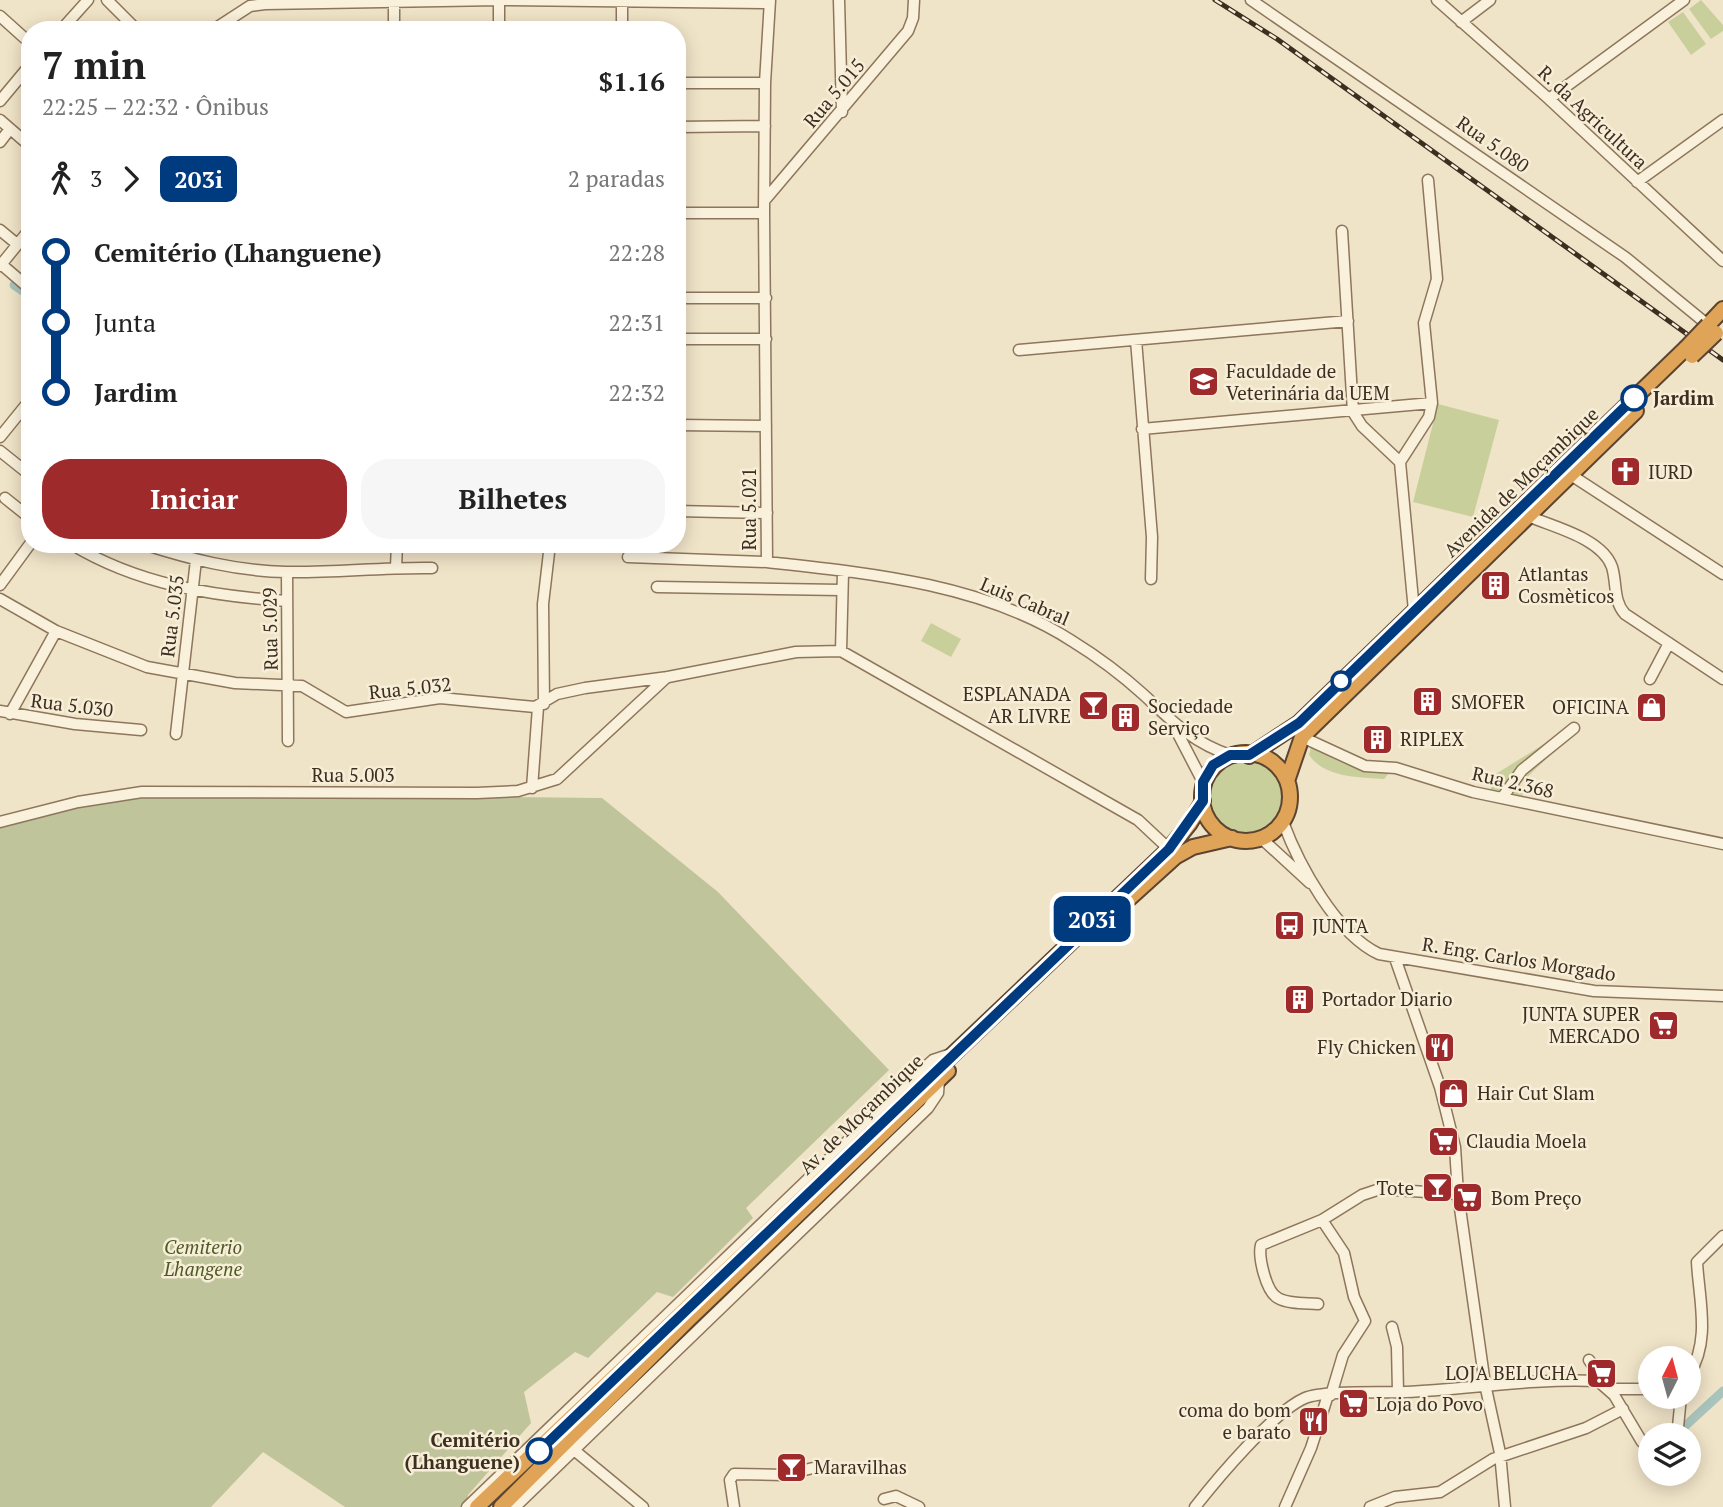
<!DOCTYPE html>
<html lang="pt">
<head>
<meta charset="utf-8">
<style>
	:root { --surface:#fff; --page:#f6f6f6; --text:#222; --muted:#767676; --accent:#9e2a2b }
	body { margin:0; font-family:"PT Serif",serif; background:var(--page); color:var(--text); height:100vh; display:flex; flex-direction:column; font-size:26px; white-space:nowrap }
	* { box-sizing:border-box; margin:0 }
	p { font-size:23px; color:var(--muted) }
	.icon { flex:none; width:38px; height:38px; fill:none; stroke:currentColor; stroke-width:2; stroke-linecap:round; stroke-linejoin:round }
	.map { position:relative; flex:1; overflow:hidden }
	.drawer { position:absolute; left:21px; top:21px; width:665px; height:532px; display:flex; flex-direction:column; background:var(--surface); border-radius:28px; box-shadow:0 4px 18px #0003 }
	.drawer>* { flex:none }
	.badge { padding:0 14px; border-radius:10px; font-size:24px; line-height:46px }
	.needle { width:46px; rotate:6deg }
	.tools { position:absolute; left:1638px; top:1346px; display:grid; gap:14px }
	.tools a { display:grid; place-items:center; width:63px; height:63px; border-radius:50%; background:var(--surface); box-shadow:0 4px 18px #0003; font-size:35px }
	.map>.badge { position:absolute; translate:-50% -50%; box-shadow:0 0 0 4px #fff }
	.legs { display:flex; align-items:center; gap:10px; height:77px; padding:0 21px; font-size:23px }
	.legs p { margin-inline-start:auto }
	.headline { display:flex; align-items:center; justify-content:space-between; height:119px; padding:0 21px }
	h1 { font-size:38px; font-weight:800; line-height:52px }
	.primary-button { display:flex; gap:14px; margin-top:auto; padding:14px 21px }
	.primary-button a { flex:1; height:80px; border-radius:28px; background:var(--accent); color:#fff; font-size:28px; font-weight:800; line-height:80px; text-align:center }
	.primary-button a+a { background:var(--page); color:var(--text) }
	ul { padding:0 21px; list-style:none }
	li { display:flex; align-items:center; gap:24px; height:70px; font-size:26px }
	li i { display:grid; place-items:center; width:10px; height:100%; margin:0 9px; background:currentColor }
	li i::after { content:''; width:18px; height:18px; margin:-9px; border:5px solid; border-radius:50%; background:var(--surface) }
	li p { margin-inline-start:auto }
	li:first-child i { background:linear-gradient(#0000 50%,currentColor 0) }
	li:last-child i { background:linear-gradient(currentColor 50%,#0000 0) }
	.map>svg:first-child { display:block }
	.green { fill:#c9cf9b }
	.cemetery { fill:#bfc49a }
	.lines { fill:none; stroke-linecap:round; stroke-linejoin:round }
	.canal { stroke:#a9c4bc; stroke-width:9 }
	.minor-casing { stroke:#8d765c; stroke-width:13 }
	.highway-casing { stroke:#5b4430; stroke-width:18 }
	.minor { stroke:#faf1dc; stroke-width:10 }
	.highway { stroke:#e0a458; stroke-width:14 }
	.rail-casing { stroke:#3d2e20; stroke-width:5 }
	.rail { stroke:#f7eed8; stroke-width:2.5; stroke-dasharray:8; stroke-linecap:butt }
	.highway-bridge-casing { stroke:#5b4430; stroke-width:18; stroke-linecap:butt }
	.highway-bridge { stroke:#e0a458; stroke-width:14 }
	.line-1-casing { stroke:#fff; stroke-width:16 }
	.line-1 { stroke:#003b80; stroke-width:10 }
	.stop-1-dot { fill:#fff; stroke:#003b80; stroke-width:3.5 }
	.labels { text-anchor:middle; stroke-width:5; stroke-linejoin:round; paint-order:stroke }
	.street-label { font-size:19px; fill:#3d2e20; stroke:#f7eed8 }
	.poi-label { font-size:19px; fill:#3d2e20; stroke:#f7eed8; text-anchor:start }
	.stop-label { font-size:19px; font-weight:bold; fill:#3d2e20; stroke:#f7eed8; text-anchor:start }
	.park-label { font-size:19px; font-style:italic; fill:#4d5a26; stroke:#f7eed8 }
</style>
</head>
<body>
<div class="map">
<svg width="1723" height="1507" viewBox="0 0 1723 1507">
	<rect width="100%" height="100%" fill="#f0e4c8"/>
	<path class="green" d="M1701,0l22,25v6l-12,8 -22,-30z
		M1683,12l23,32 -15,11 -23,-33z
		M1438,404l61,16 -26,97 -60,-15z
		M931,623l30,16 -10,18 -30,-16z
		M1571,727l-4,12 -47,45 3,12 -34,-5 6,-9 -4,-5z
		M1313,740l52,28 26,3 -7,8c-26,-2 -59,-1 -75,-24z
		M1201 794a41 41 0 1 1 82 0a41 41 0 1 1-82 0Z"/>
	<path class="cemetery" d="M178,793l424,5 116,94 171,178 -143,138 7,10 -80,79 -16,-5 -69,66 -13,-6 -51,40 7,31 -63,72 -2,12h-121l-82,-55 -52,55h-211v-680l110,-28z"/>
	<g class="lines">
		<path class="canal" d="M14,285l16,11
			M1683,1428l40,-37"/>
		<defs>
			<path id="minor" d="M107,0l30,30
				M394,0v30
				M499,0v30
				M622,0v30
				M770,0l-5,83 -1,130 3,349c102,11 217,22 305,79 26,16 50,34 72,54 28,26 49,48 86,60
				M839,0l3,112
				M1251,0l374,257 83,68
				M1437,0l112,99 174,162
				M0,16l30,27
				M1461,22l29,-22
				M61,30l27,-30
				M213,30l37,-24 15,-2 234,-4 271,3
				M677,83h88
				M1549,99l135,-99
				M0,101l30,-36
				M0,120l30,26
				M677,127l88,-1
				M0,142l10,-13
				M1637,182l86,-62
				M764,201l144,-170 5,-13 1,-18
				M677,213h87
				M0,230l17,14
				M1342,231l11,181 9,14 38,36
				M1,264l29,25
				M0,266l30,-37
				M677,298h89
				M677,339h89
				M1136,340l16,197 -1,42
				M1019,350l329,-29
				M677,425l89,1
				M1142,429l290,-26
				M0,437l30,-37
				M0,451l30,24
				M1571,475l152,99
				M5,498l25,20
				M677,511l90,2
				M1528,516c25,11 74,22 84,51 5,16 1,34 13,47l98,65
				M71,544c66,40 140,52 216,57
				M143,544c47,15 93,27 143,28 48,1 97,-5 146,-4
				M628,557l139,5
				M396,567l1,-23
				M287,572l1,169
				M0,585l30,-41
				M657,587l184,3
				M0,599l56,32 91,36 88,16 67,3 44,26 94,-14 95,9 22,-13 28,-6 83,-11 128,-25 45,-1 297,169 31,29
				M1414,611l-14,-149 29,-45 3,-14 -8,-80 13,-44 -9,-99
				M841,651l2,-79
				M1650,679l19,-36
				M544,704l-1,-100 7,-60
				M0,711l75,13 66,6
				M10,714l46,-83
				M1176,730l27,52
				M176,734l20,-174
				M1302,737l63,29 31,2 77,24 250,52
				M532,788l6,-81
				M1502,798l20,-28 52,-42
				M0,822l78,-20 64,-10 335,1 41,-2 39,-12 110,-102
				M1283,822c16,43 53,112 96,132l215,37 129,5
				M1261,838l49,45
				M1395,958l45,129 15,60 3,47
				M1322,1220l22,33 10,44 11,24 -22,34 -12,40
				M1318,1304c-12,-1 -30,0 -40,-6 -12,-6 -20,-41 -17,-53l61,-25 40,-25 18,-6 78,5 27,190 15,69 5,54
				M1392,1327l5,20 1,45
				M1589,1360l19,29h42
				M1689,1375c22,-35 10,-75 8,-113l26,-26
				M1670,1435l8,-8 3,-31
				M574,1450l69,57
				M884,1499l12,-3 23,11
				M467,1507l444,-427 22,-20 18,-6
				M515,1507l413,-399 10,-15 1,-13
				M734,1507l-4,-27 4,-6 50,1 29,-7
				M1195,1507c22,-28 78,-95 110,-109 18,-8 78,-5 101,-6 63,-3 128,-14 192,-11l16,14 28,47 8,1
				M1285,1507l26,-59 17,-53
				M1370,1507l25,-10 45,-5 53,-33 93,-31 37,-19"/>
			<path id="highway" d="M1708,325l15,-16
				M1202 797a44 44 0 1 1 88 0a44 44 0 1 1-88 0Z
				M1249,756l50,-33 387,-375
				M1287,781l15,-44 334,-326
				M1091,933l84,-76 18,-10 39,-9
				M477,1507l692,-658 21,-26 13,-22
				M501,1507l188,-188 259,-248"/>
		</defs>
		<use href="#minor" class="minor-casing"/>
		<use href="#highway" class="highway-casing"/>
		<use href="#minor" class="minor"/>
		<use href="#highway" class="highway"/>
		<defs>
			<path id="rail" d="M1215,0l62,39 446,321"/>
		</defs>
		<use href="#rail" class="rail-casing"/>
		<use href="#rail" class="rail"/>
		<defs>
			<path id="highway-bridge" d="M1686,348l22,-23
				M1692,356l24,-23"/>
		</defs>
		<use href="#highway-bridge" class="highway-bridge-casing"/>
		<use href="#highway-bridge" class="highway-bridge"/>
	</g>
	<g class="lines">
		<defs>
			<path id="line-1" d="M539,1451l630,-602 34,-48v-19l10,-17 17,-10h19l50,-32 335,-325"/>
		</defs>
		<use href="#line-1" class="line-1-casing"/>
		<use href="#line-1" class="line-1"/>
	</g>
	<defs>
		<symbol id="university-square" viewBox="-11 -11 22 22"><rect x="-9" y="-9" width="18" height="18" rx="4" fill="#9e2a2b" stroke="#f7eed8"/><path d="M0-5L7-2L0 1L-7-2ZM-4 1L0 2.5L4 1V4Q0 6-4 4Z" fill="#fff"/></symbol>
		<symbol id="church-square" viewBox="-11 -11 22 22"><rect x="-9" y="-9" width="18" height="18" rx="4" fill="#9e2a2b" stroke="#f7eed8"/><path d="M-1.2-6h2.4v3.5h3.3v2.4h-3.3V6h-2.4V-.1h-3.3v-2.4h3.3Z" fill="#fff"/></symbol>
		<symbol id="building-square" viewBox="-11 -11 22 22"><rect x="-9" y="-9" width="18" height="18" rx="4" fill="#9e2a2b" stroke="#f7eed8"/><path d="M-4-6H4V6H1V3H-1V6H-4ZM-2.5-4.3h1.7v1.8h-1.7ZM.8-4.3h1.7v1.8H.8ZM-2.5-1h1.7V.8h-1.7ZM.8-1h1.7V.8H.8Z" fill="#fff"/></symbol>
		<symbol id="bar-square" viewBox="-11 -11 22 22"><rect x="-9" y="-9" width="18" height="18" rx="4" fill="#9e2a2b" stroke="#f7eed8"/><path d="M-6-5H6L.8 .8V4.5H3.5V6h-7V4.5H-.8V.8Z" fill="#fff"/></symbol>
		<symbol id="shop-square" viewBox="-11 -11 22 22"><rect x="-9" y="-9" width="18" height="18" rx="4" fill="#9e2a2b" stroke="#f7eed8"/><path d="M-5-2.5h2.3a2.7 3.5 0 0 1 5.4 0H5L5.5 6h-11ZM-1.5-2.5h3a1.5 2.3 0 0 0-3 0Z" fill="#fff"/></symbol>
		<symbol id="bus-square" viewBox="-11 -11 22 22"><rect x="-9" y="-9" width="18" height="18" rx="4" fill="#9e2a2b" stroke="#f7eed8"/><path d="M-5-6H5V4H4V6H2V4H-2V6H-4V4H-5ZM-3.5-4V0h7V-4ZM-3.5 1.2v1.5H-2V1.2ZM2 1.2v1.5H3.5V1.2Z" fill="#fff"/></symbol>
		<symbol id="supermarket-square" viewBox="-11 -11 22 22"><rect x="-9" y="-9" width="18" height="18" rx="4" fill="#9e2a2b" stroke="#f7eed8"/><path d="M-6-5.5h2.5l.6 2H6L4.5 2H-2.5L-4.4-4H-6ZM-1.5 3.2a1.3 1.3 0 1 0 .1 0ZM3 3.2a1.3 1.3 0 1 0 .1 0Z" fill="#fff"/></symbol>
		<symbol id="restaurant-square" viewBox="-11 -11 22 22"><rect x="-9" y="-9" width="18" height="18" rx="4" fill="#9e2a2b" stroke="#f7eed8"/><path d="M-5-6h1v4h1v-4h1v4h1v-4h1v5L-1.5 .5V6h-2V.5L-5-1ZM5-6V6H3V1.5H1.5Q1.5-4 5-6Z" fill="#fff"/></symbol>
	</defs>
	<g fill-rule="evenodd">
		<use href="#university-square" x="1186" y="364" width="35" height="35"/>
		<use href="#church-square" x="1608" y="454" width="35" height="35"/>
		<use href="#building-square" x="1478" y="568" width="35" height="35"/>
		<use href="#building-square" x="1410" y="684" width="35" height="35"/>
		<use href="#bar-square" x="1076" y="688" width="35" height="35"/>
		<use href="#shop-square" x="1634" y="690" width="35" height="35"/>
		<use href="#building-square" x="1108" y="700" width="35" height="35"/>
		<use href="#building-square" x="1360" y="722" width="35" height="35"/>
		<use href="#bus-square" x="1272" y="908" width="35" height="35"/>
		<use href="#building-square" x="1282" y="982" width="35" height="35"/>
		<use href="#supermarket-square" x="1646" y="1008" width="35" height="35"/>
		<use href="#restaurant-square" x="1422" y="1030" width="35" height="35"/>
		<use href="#shop-square" x="1436" y="1076" width="35" height="35"/>
		<use href="#supermarket-square" x="1426" y="1124" width="35" height="35"/>
		<use href="#bar-square" x="1420" y="1170" width="35" height="35"/>
		<use href="#supermarket-square" x="1450" y="1180" width="35" height="35"/>
		<use href="#supermarket-square" x="1584" y="1356" width="35" height="35"/>
		<use href="#supermarket-square" x="1336" y="1386" width="35" height="35"/>
		<use href="#restaurant-square" x="1296" y="1404" width="35" height="35"/>
		<use href="#bar-square" x="774" y="1450" width="35" height="35"/>
	</g>
	<g class="stop-1-dot">
		<circle cx="1634" cy="398" r="12"/>
		<circle cx="1341" cy="681" r="9"/>
		<circle cx="539" cy="1451" r="12"/>
	</g>
	<g class="labels">
		<g class="street-label">
			<text transform="translate(834 93) rotate(-50)" y="7">Rua 5.015</text>
			<text transform="translate(1593 117) rotate(43)" y="7">R. da Agricultura</text>
			<text transform="translate(1493 144) rotate(35)" y="7">Rua 5.080</text>
			<text transform="translate(1521 482) rotate(-44)" y="7">Avenida de Moçambique</text>
			<text transform="translate(749 509) rotate(-90)" y="7">Rua 5.021</text>
			<text transform="translate(1025 601) rotate(23)" y="7">Luis Cabral</text>
			<text transform="translate(172 616) rotate(-83)" y="7">Rua 5.035</text>
			<text transform="translate(270 629) rotate(-91)" y="7">Rua 5.029</text>
			<text transform="translate(410 688) rotate(-6)" y="7">Rua 5.032</text>
			<text transform="translate(72 705) rotate(7)" y="7">Rua 5.030</text>
			<text x="353" y="782">Rua 5.003</text>
			<text transform="translate(1513 782) rotate(13)" y="7">Rua 2.368</text>
			<text transform="translate(1519 959) rotate(9)" y="7">R. Eng. Carlos Morgado</text>
			<text transform="translate(861 1114) rotate(-44)" y="7">Av. de Moçambique</text>
		</g>
		<g class="poi-label">
			<text x="1226" y="378">Faculdade de<tspan x="1226" dy="22">Veterinária da UEM</tspan></text>
			<text x="1648" y="479">IURD</text>
			<text x="1518" y="581">Atlantas<tspan x="1518" dy="22">Cosmèticos</tspan></text>
			<text x="1071" y="701" text-anchor="end">ESPLANADA<tspan x="1071" dy="22">AR LIVRE</tspan></text>
			<text x="1451" y="709">SMOFER</text>
			<text x="1148" y="713">Sociedade<tspan x="1148" dy="22">Serviço</tspan></text>
			<text x="1629" y="714" text-anchor="end">OFICINA</text>
			<text x="1400" y="746">RIPLEX</text>
			<text x="1312" y="933">JUNTA</text>
			<text x="1322" y="1006">Portador Diario</text>
			<text x="1640" y="1021" text-anchor="end">JUNTA SUPER<tspan x="1640" dy="22">MERCADO</tspan></text>
			<text x="1416" y="1054" text-anchor="end">Fly Chicken</text>
			<text x="1477" y="1100">Hair Cut Slam</text>
			<text x="1466" y="1148">Claudia Moela</text>
			<text x="1414" y="1195" text-anchor="end">Tote</text>
			<text x="1491" y="1205">Bom Preço</text>
			<text x="1578" y="1380" text-anchor="end">LOJA BELUCHA</text>
			<text x="1376" y="1411">Loja do Povo</text>
			<text x="1291" y="1417" text-anchor="end">coma do bom<tspan x="1291" dy="22">e barato</tspan></text>
			<text x="814" y="1474">Maravilhas</text>
		</g>
		<g class="stop-label">
			<text x="1653" y="405">Jardim</text>
			<text x="520" y="1447" text-anchor="end">Cemitério<tspan x="520" dy="22">(Lhanguene)</tspan></text>
		</g>
		<g class="park-label">
			<text x="203" y="1254">Cemiterio<tspan x="203" dy="22">Lhangene</tspan></text>
		</g>
	</g>
</svg>
<div class="tools">
<a><svg class="needle" viewBox="-14 -14 28 28"><path d="M0-13l5 13h-10z" fill="#e53935"/><path d="M0 13l5-13h-10z" fill="#767676"/></svg></a>
<a><svg class="icon" aria-label="layers" viewBox="0 0 24 24"><path d="M12 4l9 5-9 5-9-5zM3 14l9 5 9-5"/></svg></a>
</div>
<b class="badge" style="left:1092px;top:919px;background:#003b80;color:#fff">203i</b>
<section class="drawer">
<div class="headline"><div><h1>7 min</h1><p>22:25 – 22:32 · Ônibus</p></div><b>$1.16</b></div>
<div class="legs"><svg class="icon" aria-label="walk" viewBox="0 0 24 24"><circle cx="13" cy="4" r="2"/><path d="M13 8l-2 6 4 7M11 14l-3 7M7 12l3-4h3l4 4"/></svg>3<svg class="icon" aria-label="forward" viewBox="0 0 24 24"><path d="M9 5l7 7-7 7"/></svg><b class="badge" style="background:#003b80;color:#fff">203i</b><p>2 paradas</p></div>
<ul>
<li><i style="color:#003b80"></i><b>Cemitério (Lhanguene)</b><p>22:28</p></li>
<li><i style="color:#003b80"></i><span>Junta</span><p>22:31</p></li>
<li><i style="color:#003b80"></i><b>Jardim</b><p>22:32</p></li>
</ul>
<div class="primary-button"><a>Iniciar</a><a>Bilhetes</a></div>
</section>
</div>
</body>
</html>
